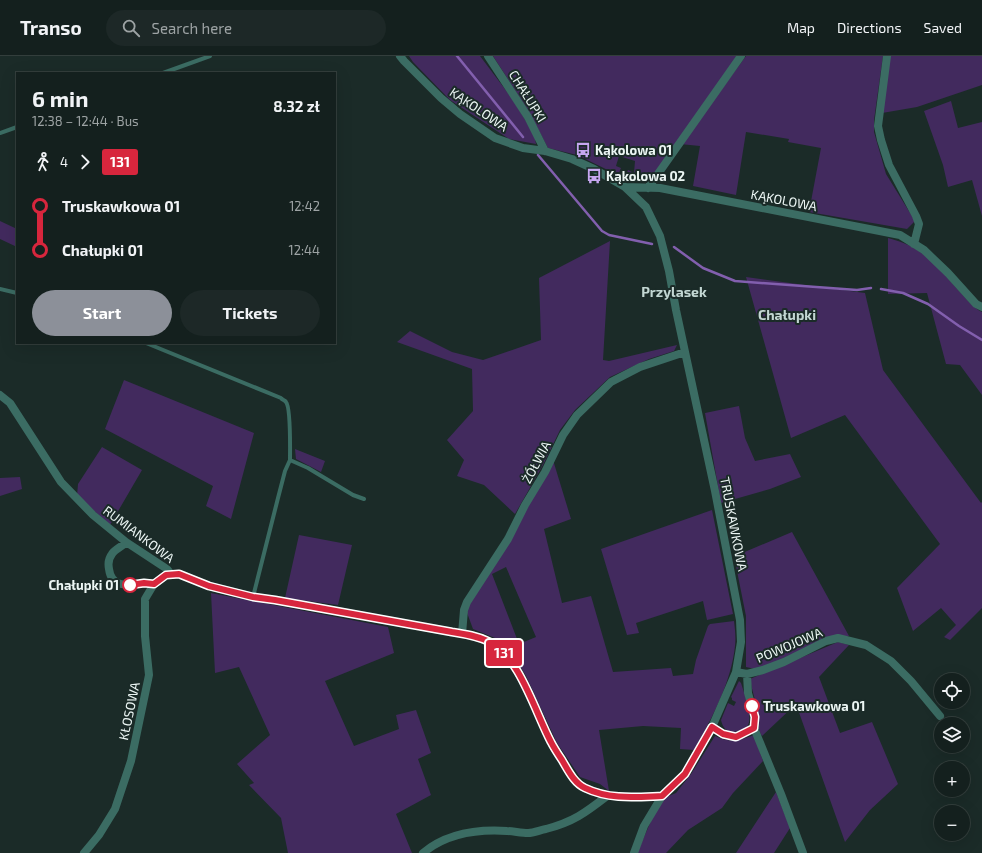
<!DOCTYPE html>
<html lang="en">
<head>
<meta charset="utf-8">
<style>
	:root { --surface:#14201e; --page:#1d2827; --text:#f1f3f6; --muted:#9da3a4; --line:#333e3c; --accent:#8c9099 }
	body { margin:0; font-family:"Exo 2",sans-serif; background:var(--page); color:var(--text); height:100vh; display:flex; flex-direction:column; font-size:15px; white-space:nowrap }
	* { box-sizing:border-box; margin:0 }
	p { font-size:13px; color:var(--muted) }
	.icon { flex:none; width:22px; height:22px; fill:none; stroke:currentColor; stroke-width:2; stroke-linecap:round; stroke-linejoin:round }
	.map { position:relative; flex:1; overflow:hidden }
	.details { position:absolute; left:16px; top:16px; width:320px; height:272px; display:flex; flex-direction:column; background:var(--surface); border-radius:0px; box-shadow:0 4px 16px #0002,0 0 0 1px var(--line) }
	.details>* { flex:none }
	.badge { padding:0 8px; border-radius:3px; font-size:14px; line-height:26px }
	.buttons { position:absolute; left:934px; top:617px; display:grid; gap:8px }
	.buttons a { display:grid; place-items:center; width:36px; height:36px; border-radius:50%; background:var(--surface); box-shadow:0 4px 16px #0002,0 0 0 1px var(--line); font-size:20px }
	.map>.badge { position:absolute; translate:-50% -50%; box-shadow:0 0 0 2px #fff }
	.legs { display:flex; align-items:center; gap:6px; height:44px; padding:0 16px; font-size:13px }
	.legs p { margin-inline-start:auto }
	.overview { display:flex; align-items:center; justify-content:space-between; height:68px; padding:0 16px }
	h1 { font-size:22px; font-weight:700; line-height:30px }
	.cta { display:flex; gap:8px; margin-top:auto; padding:8px 16px }
	.cta a { flex:1; height:46px; border-radius:24px; background:var(--accent); color:#fff; font-size:16px; font-weight:700; line-height:46px; text-align:center }
	.cta a+a { background:var(--page); color:var(--text) }
	ul { padding:0 16px; list-style:none }
	li { display:flex; align-items:center; gap:14px; height:44px; font-size:15px }
	li i { display:grid; place-items:center; width:6px; height:100%; margin:0 5px; background:currentColor }
	li i::after { content:''; width:10px; height:10px; margin:-5px; border:3px solid; border-radius:50%; background:var(--surface) }
	li p { margin-inline-start:auto }
	li:first-child i { background:linear-gradient(#0000 50%,currentColor 0) }
	li:last-child i { background:linear-gradient(currentColor 50%,#0000 0) }
	header { display:flex; align-items:center; gap:24px; box-sizing:border-box; height:56px; padding:0 20px; background:var(--surface); border-bottom:1px solid var(--line) }
	header strong { font-size:19px }
	nav { display:flex; gap:22px; margin-inline-start:auto; font-size:14px }
	.search { width:280px; height:36px; background:var(--page); display:flex; align-items:center; gap:10px; box-sizing:border-box; padding:0 14px; border-radius:22px; color:var(--muted); font-size:15px }
	.map>svg:first-child { display:block }
	.green { fill:#422a5e; fill-rule:evenodd }
	.lines { fill:none; stroke-linecap:round; stroke-linejoin:round }
	.stream { stroke:#825fae; stroke-width:2.5 }
	.lane { stroke:#3b6c63; stroke-width:4 }
	.street { stroke:#3b6c63; stroke-width:8 }
	.line-1-casing { stroke:#fff; stroke-width:9 }
	.line-1 { stroke:#d7263d; stroke-width:6 }
	.stop-1-dot { fill:#fff; stroke:#d7263d; stroke-width:2 }
	.labels { text-anchor:middle; stroke-width:4; stroke-linejoin:round; paint-order:stroke }
	.street-label { font-size:13px; fill:#ecf6f4; stroke:#1b2b28 }
	.poi-label { font-size:13px; font-weight:bold; fill:#ecf6f4; stroke:#1b2b28; text-anchor:start }
	.stop-label { font-size:13px; font-weight:bold; fill:#ecf6f4; stroke:#1b2b28; text-anchor:end }
	.neighbourhood-label { font-size:14px; font-weight:bold; fill:#c3d7d3; stroke:#1b2b28 }
</style>
</head>
<body>
<header>
<strong>Transo</strong>
<div class="search"><svg class="icon" aria-label="search" viewBox="0 0 24 24"><circle cx="10" cy="10" r="6"/><path d="M15 15l6 6"/></svg>Search here</div>
<nav><a>Map</a><a>Directions</a><a>Saved</a></nav>
</header>
<div class="map">
<svg width="982" height="797" viewBox="0 0 982 797">
	<rect width="100%" height="100%" fill="#1b2b28"/>
	<path class="green" d="M409,0h71l31,41 23,37 2,10 -27,-5 -59,-39 -37,-38z
		M493,0h244l-88,125 -24,-3 3,-8 6,3 1,-12 -16,-5 -3,10 5,2 -3,7 -41,-20 -29,-7 -20,-38z
		M746,0h137l-9,64v12l12,42 29,47 -8,8 -98,-17 12,-64 -33,-6 1,-3 -43,-7 -10,63 -43,-9 7,-40 -20,-2 25,-32z
		M890,0h92v29l-65,22 -35,6z
		M951,45l7,27 24,-6v94l-10,-36 -24,7 -5,-22 -19,-54z
		M0,165l17,8v18l-17,-8z
		M888,182c36,9 48,27 71,53 7,7 14,17 23,21v83l-22,-30 -14,-1 -19,-71 -39,1z
		M610,185l-7,119 6,1 68,-16 -3,6 -25,8 -39,18 -35,33 -15,20 -17,35 -28,49 -31,-29 -27,-9 7,-16 -17,-20 26,-29 -1,-42 -75,-27 13,-11 42,21 31,8 58,-20 -2,-62z
		M746,221l119,16 18,77 98,133 1,-1v106l-32,32 -6,-3 12,-12 -15,-17 -28,23 -16,-43 43,-44 -95,-129 -54,23z
		M124,324l130,53 -23,86 -25,-13 7,-20 -108,-57z
		M739,350l6,32 10,23 35,-7 11,23 -31,12 -49,14 -16,-90z
		M102,391l40,23 -32,55 -33,-29 1,-12z
		M295,393l30,12 -4,11 -25,-13z
		M553,404l18,59 -27,10 18,74 29,-7 22,76 58,-4 2,8 20,-2 3,-14 12,-34 2,-2 24,-3c1,8 2,17 1,25 -4,37 -23,72 -41,104l-14,-1 1,-21 -38,-2 -44,4 10,61 -9,-7 -20,-7 -23,-34 -31,-67 -17,-28 -14,-10 -22,-9 -7,-19zM506,511l30,70 -17,7 -27,-70z
		M20,421l2,12 -22,7v-18z
		M712,454l21,104 -26,6 -4,-19 -67,22 3,10 -12,2 -26,-86z
		M792,476l57,104 -25,2 -45,23 -24,8 -9,-2v-51l-11,-55 2,-6 3,-1z
		M299,479l53,10 -14,60 -53,-7z
		M211,537l177,34 6,26 -69,28 29,65 45,-17 -3,-14 20,-5 15,43 -13,6 13,36 -35,19 16,39h-124l-7,-35 -32,-33 5,-2 -17,-19 33,-29 -31,-68 -24,6z
		M838,586l11,3 -30,32 21,56 32,-11 26,62 -28,26 -25,32 -49,-138 -34,32c-5,-8 -2,-10 -3,-19 -2,-13 -7,-25 -9,-38z
		M739,625l2,2c3,10 12,32 7,42 -1,3 -4,4 -7,5 -11,5 -18,0 -20,-10l7,-17 6,3 2,-4 -4,-2v-2l-1,-1z
		M754,679l9,26 -30,32 -11,15 -34,22 -22,23h-29l18,-41 9,-14 12,-5 15,-19 24,-38c16,7 22,5 39,-1z
		M776,736l14,36 -16,25h-38z"/>
	<g class="lines">
		<path class="stream" d="M457,0l66,81
			M538,99l64,76 7,4 43,9
			M674,191l29,21 32,13 122,9 14,-2
			M881,233l22,4 25,11 31,22 23,14"/>
		<path class="lane" d="M163,17l47,-17
			M0,77l17,-6
			M0,233l17,4
			M146,287l135,55c1,2 4,2 5,4 5,6 4,48 4,58
			M253,541l25,-99 7,-27 5,-11 18,8 45,27 11,4"/>
		<path class="street" d="M400,0l4,5 37,37 19,16 35,24 28,10 22,3 27,8 22,10 31,18 35,1 240,47 24,15 24,23 28,31 6,3
			M488,0l40,61 17,34
			M887,0l-9,70 3,14 8,25 27,51 3,8 -5,20
			M625,131l21,20 14,29 9,35 7,39 39,181 25,129 1,22 -5,30 -24,55 -27,47 -23,22 -18,30 -10,27
			M648,132l93,-132
			M0,339l10,8 51,79 32,33 33,27 41,27 4,5
			M126,486c-4,5 -11,7 -14,12 -4,5 -4,10 -3,15 3,23 25,14 41,14l4,1
			M462,578l2,-24 3,-8 41,-63 17,-34 20,-33 18,-37 14,-20 34,-33 29,-15 45,-15
			M736,616l11,2 16,-4 21,-8 42,-21 12,-3 28,7 25,16 20,20 29,35
			M712,671l11,7 13,3 18,-9 1,-11 -7,-24 -1,-19
			M754,672l27,66 22,59
			M84,797l15,-18 16,-26 16,-48 18,-86 -4,-39v-37l9,-15 13,-9 12,-1 30,12 44,11 22,3 177,32c13,2 26,4 38,10 29,14 46,72 61,100 3,6 7,12 11,18 6,10 12,23 23,28 25,12 51,9 77,8
			M423,797c24,-20 54,-24 84,-22 6,0 14,2 21,2 6,0 12,-3 18,-4 27,-7 39,-16 61,-33"/>
	</g>
	<g class="lines">
		<defs>
			<path id="line-1" d="M130,529l14,-2 10,1 12,-9 13,-1 30,12 44,11 22,3 177,32c13,2 26,4 38,10 29,14 46,72 61,100 3,6 7,12 11,18 6,10 12,23 23,28 25,12 51,9 77,8l23,-22 27,-47 11,7 13,3 18,-9 1,-11 -3,-11"/>
		</defs>
		<use href="#line-1" class="line-1-casing"/>
		<use href="#line-1" class="line-1"/>
	</g>
	<defs>
		<symbol id="bus-bare" viewBox="-9 -9 18 18"><path d="M-5-6H5V4H4V6H2V4H-2V6H-4V4H-5ZM-3.5-4V0h7V-4ZM-3.5 1.2v1.5H-2V1.2ZM2 1.2v1.5H3.5V1.2Z" fill="#c6a6f0" stroke="#1b2b28" stroke-width="2.5" paint-order="stroke"/></symbol>
	</defs>
	<g fill-rule="evenodd">
		<use href="#bus-bare" x="572" y="83" width="22" height="22"/>
		<use href="#bus-bare" x="583" y="109" width="22" height="22"/>
	</g>
	<g class="stop-1-dot">
		<circle cx="130" cy="529" r="7"/>
		<circle cx="752" cy="650" r="7"/>
	</g>
	<g class="labels">
		<g class="street-label">
			<text transform="translate(528 40) rotate(58)" y="5">CHAŁUPKI</text>
			<text transform="translate(479 53) rotate(34)" y="5">KĄKOLOWA</text>
			<text transform="translate(784 144) rotate(11)" y="5">KĄKOLOWA</text>
			<text transform="translate(536 406) rotate(-62)" y="5">ŻÓŁWIA</text>
			<text transform="translate(734 468) rotate(79)" y="5">TRUSKAWKOWA</text>
			<text transform="translate(139 478) rotate(37)" y="5">RUMIANKOWA</text>
			<text transform="translate(789 589) rotate(-23)" y="5">POWOJOWA</text>
			<text transform="translate(129 655) rotate(-78)" y="5">KŁOSOWA</text>
		</g>
		<g class="poi-label">
			<text x="595" y="99">Kąkolowa 01</text>
			<text x="606" y="125">Kąkolowa 02</text>
		</g>
		<g class="stop-label">
			<text x="119" y="534">Chałupki 01</text>
			<text x="763" y="655" text-anchor="start">Truskawkowa 01</text>
		</g>
		<g class="neighbourhood-label">
			<text x="674" y="241">Przylasek</text>
			<text x="787" y="264">Chałupki</text>
		</g>
	</g>
</svg>
<div class="buttons">
<a><svg class="icon" aria-label="locate" viewBox="0 0 24 24"><circle cx="12" cy="12" r="6"/><path d="M12 2v4M12 18v4M2 12h4M18 12h4"/></svg></a>
<a><svg class="icon" aria-label="layers" viewBox="0 0 24 24"><path d="M12 4l9 5-9 5-9-5zM3 14l9 5 9-5"/></svg></a>
<a>+</a>
<a>−</a>
</div>
<b class="badge" style="left:504px;top:597px;background:#d7263d;color:#fff">131</b>
<section class="details">
<div class="overview"><div><h1>6 min</h1><p>12:38 – 12:44 · Bus</p></div><b>8.32 zł</b></div>
<div class="legs"><svg class="icon" aria-label="walk" viewBox="0 0 24 24"><circle cx="13" cy="4" r="2"/><path d="M13 8l-2 6 4 7M11 14l-3 7M7 12l3-4h3l4 4"/></svg>4<svg class="icon" aria-label="forward" viewBox="0 0 24 24"><path d="M9 5l7 7-7 7"/></svg><b class="badge" style="background:#d7263d;color:#fff">131</b></div>
<ul>
<li><i style="color:#d7263d"></i><b>Truskawkowa 01</b><p>12:42</p></li>
<li><i style="color:#d7263d"></i><b>Chałupki 01</b><p>12:44</p></li>
</ul>
<div class="cta"><a>Start</a><a>Tickets</a></div>
</section>
</div>
</body>
</html>
